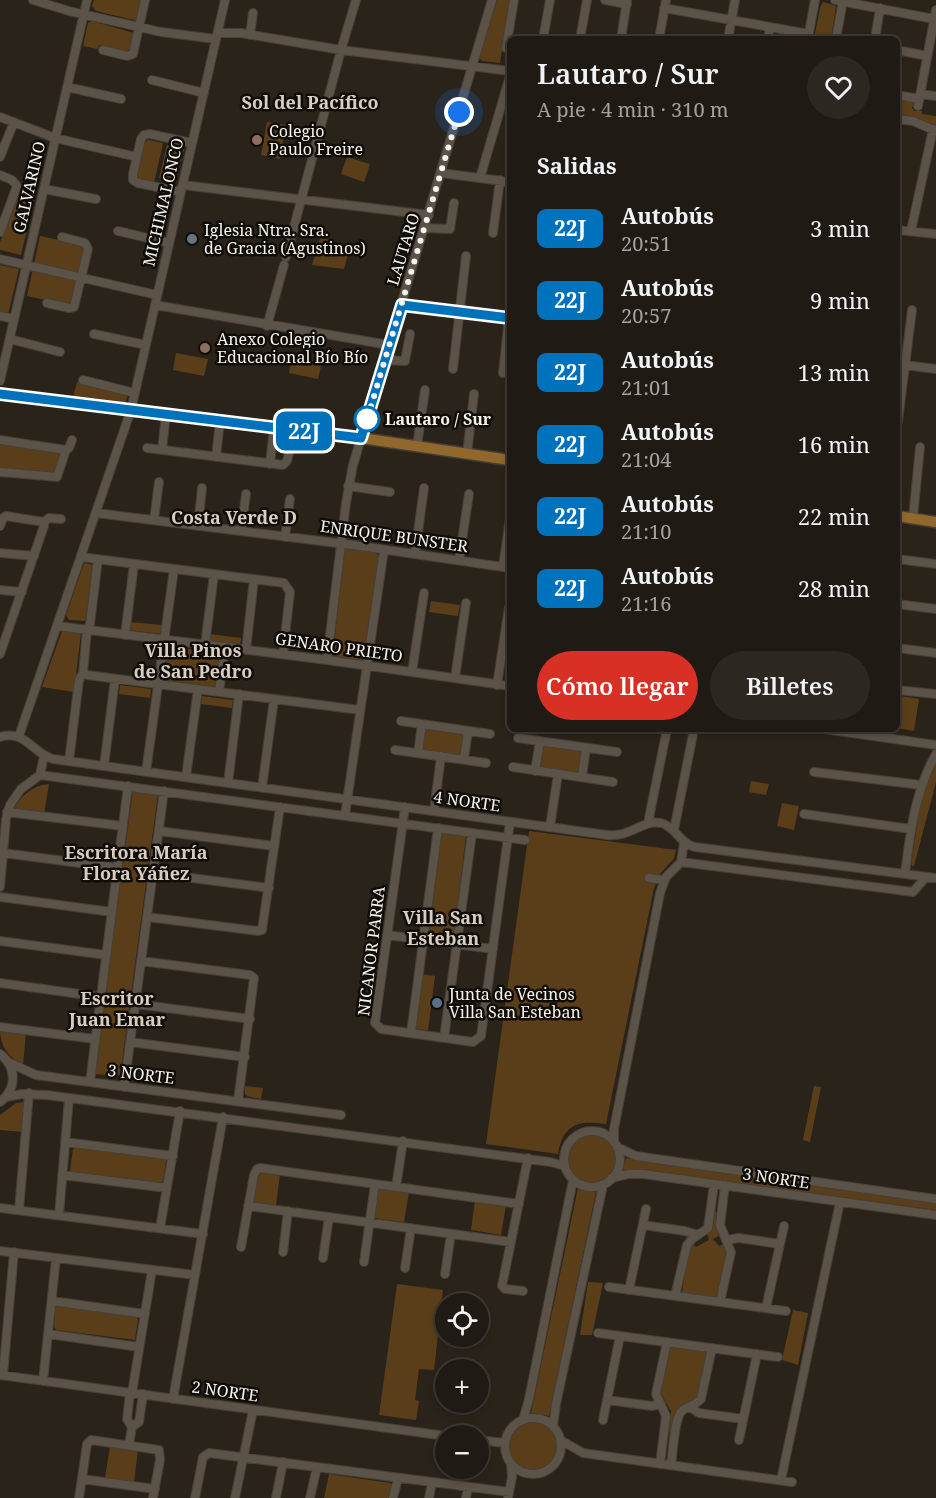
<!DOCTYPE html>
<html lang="es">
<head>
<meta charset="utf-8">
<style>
	:root { --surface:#201a14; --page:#2d2722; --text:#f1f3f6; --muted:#a2a1a0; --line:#3d3834; --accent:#d93025 }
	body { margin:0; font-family:"Noto Serif",serif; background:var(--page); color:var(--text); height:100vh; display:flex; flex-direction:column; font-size:22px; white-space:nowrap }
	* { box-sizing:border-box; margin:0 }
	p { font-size:20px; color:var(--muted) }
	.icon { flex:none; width:33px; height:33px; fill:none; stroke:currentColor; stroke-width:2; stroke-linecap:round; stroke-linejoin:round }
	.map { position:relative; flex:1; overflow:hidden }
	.details { position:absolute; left:507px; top:36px; width:393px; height:696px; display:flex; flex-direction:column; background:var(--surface); border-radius:9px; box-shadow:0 3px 9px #0003,0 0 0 2px var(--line) }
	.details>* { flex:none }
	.badge { padding:0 12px; border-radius:9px; font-size:21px; line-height:39px }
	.tools { position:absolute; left:435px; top:1293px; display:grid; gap:12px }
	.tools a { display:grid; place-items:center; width:54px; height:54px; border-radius:50%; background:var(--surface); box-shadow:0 3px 9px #0003,0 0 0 2px var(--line); font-size:30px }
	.you { position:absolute; width:30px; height:30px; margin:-15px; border:4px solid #fff; border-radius:50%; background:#1a73e8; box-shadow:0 0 0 9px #1a73e833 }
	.map>.badge { position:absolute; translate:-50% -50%; box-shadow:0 0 0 3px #fff }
	h2 { padding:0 30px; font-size:22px; line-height:54px }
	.round { display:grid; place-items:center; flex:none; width:63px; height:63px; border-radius:32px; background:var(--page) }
	.summary { display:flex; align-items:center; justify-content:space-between; height:102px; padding:0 30px }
	h1 { font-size:28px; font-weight:600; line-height:45px }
	.action { display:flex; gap:12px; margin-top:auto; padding:12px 30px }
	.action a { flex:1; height:69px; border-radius:36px; background:var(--accent); color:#fff; font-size:24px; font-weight:600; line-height:69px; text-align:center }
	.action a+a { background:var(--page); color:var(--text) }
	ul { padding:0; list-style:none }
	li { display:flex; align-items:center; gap:18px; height:72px; padding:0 30px }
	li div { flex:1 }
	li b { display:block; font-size:22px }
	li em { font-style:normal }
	li .badge { min-width:66px; font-weight:700; text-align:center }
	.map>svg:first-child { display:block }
	.green { fill:#5a3e19 }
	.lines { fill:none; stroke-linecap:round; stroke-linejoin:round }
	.minor-casing { stroke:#453f38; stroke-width:10 }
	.major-casing { stroke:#453f38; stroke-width:13 }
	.minor { stroke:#5b5248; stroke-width:8 }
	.major { stroke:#91672b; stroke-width:10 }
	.line-casing { stroke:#fff; stroke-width:14 }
	.line { stroke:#0072bc; stroke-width:9 }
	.walk { stroke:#f8f3ed; stroke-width:6; stroke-dasharray:0 10.8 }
	.education-dot { fill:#8d6e63; stroke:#100d09; stroke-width:2 }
	.worship-dot { fill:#6b7280; stroke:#100d09; stroke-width:2 }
	.stop-dot { fill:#fff; stroke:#0072bc; stroke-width:3 }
	.service-dot { fill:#5c6f8a; stroke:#100d09; stroke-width:2 }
	.labels { text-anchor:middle; stroke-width:5; stroke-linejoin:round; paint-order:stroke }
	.poi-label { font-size:16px; fill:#f8f3ed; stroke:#100d09; text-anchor:start }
	.street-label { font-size:16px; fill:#f8f3ed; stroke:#100d09 }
	.stop-label { font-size:16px; font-weight:bold; fill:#f8f3ed; stroke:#100d09; text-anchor:start }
	.neighbourhood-label { font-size:18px; font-weight:bold; fill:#d8cdc1; stroke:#100d09 }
</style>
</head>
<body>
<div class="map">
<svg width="936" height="1498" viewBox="0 0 936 1498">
	<rect width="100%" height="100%" fill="#2a231a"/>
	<path class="green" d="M94,0h47l-3,21 -42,-10 -4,-5z
		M497,0h13l-10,63 -18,-2 -3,-3z
		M823,2l13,4 -5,33h-17l6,-31z
		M92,21l42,12 -4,16 -4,3 -27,-7 -1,4 -15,-3 5,-23z
		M897,99l17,3 -2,6 3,3h7v3l14,2v11l-27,-11 -12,-2z
		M267,122l19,3 -6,34 -19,-4z
		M148,140l15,3 -9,40 -15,-4 -2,-4 8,-33z
		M167,145l17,4 -8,33 -17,-4z
		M347,157l23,7 -6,18 -23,-8z
		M22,186l14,4 -15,65 -21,-5v-8z
		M40,236l42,9 3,5 -12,52 -5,3 -41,-9z
		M320,238l12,2 -1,5 19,2 -6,22 -32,-4z
		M0,265l19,4 -11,46 -8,-2z
		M176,353l32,6 -4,17 -31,-6z
		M292,356l30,6 -4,17 -29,-6z
		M77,382l51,12 -3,10 -52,-7z
		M0,443l58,9 3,4 -5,17 -4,1 -52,-6z
		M346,548l28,3 5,5 -14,101 -5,4 -23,-3 -4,-3 11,-105z
		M84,563l9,2 -7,56 -17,-1 -3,-5z
		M431,601l29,4 -2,11 -29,-4z
		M130,622l32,3 -1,9 -32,-4z
		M62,631l19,2 -7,59 -32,-5z
		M210,634l31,4 -1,8 -32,-3z
		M167,646l52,7 1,2 -4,32 -52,-7 -3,-2z
		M120,685l31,4 -1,9 -31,-4z
		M202,696l31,4 -1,8 -31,-4z
		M901,696l18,3 -5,32 -17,-3z
		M426,727l38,7 -3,21 -39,-5 2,-20z
		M545,744l35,6 3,3 -3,19 -4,2 -35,-6 -3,-3 3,-18z
		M936,761v21l-22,84 -3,-1 10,-67z
		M751,781l18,3 -3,11 -17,-3z
		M49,784l-5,30 -31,-4c9,-15 18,-24 36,-26z
		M133,790l25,4 -38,282 -26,-2z
		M782,803l17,3 -5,24 -17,-4z
		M529,831l147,19 -2,8 -14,16 -6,14 -48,236c-28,-4 -43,0 -48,30l-72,-10z
		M441,833l25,3 -12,100 -25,-4z
		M421,974l14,2 -7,54 -12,-1z
		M0,1029l26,3 -3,33c-15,-8 -23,-19 -23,-36z
		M245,1086l18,2 -2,11 -14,-3 -2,-2z
		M814,1086l7,1 -11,55 -7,-2z
		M25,1102l-2,30 -23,-2v-15l16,-12z
		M566 1160a25 25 0 1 1 50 0a25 25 0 1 1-50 0Z
		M76,1147l89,11 1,3 -3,20 -4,2 -87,-11 -2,-2 3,-21z
		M626,1158l310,43v9l-300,-41 -14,2z
		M258,1171l22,3 -4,31 -23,-3z
		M378,1188l31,4 -5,30 -30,-4z
		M578,1188l18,4 -47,224 -18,-3z
		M475,1200l31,5 -5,30 -30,-5z
		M714,1211l3,1 -1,13 3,11 -6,3 6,7 5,-2 4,4 -10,47 -2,3 -34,-5 6,-43 5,-6 3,3 13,-7 -2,-7z
		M588,1282l15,1 -11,52h-12z
		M397,1284l46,6 -9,80 -15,-1 -4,31 4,1 -3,19 -37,-5z
		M60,1305l76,12 2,2 -3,21 -79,-10 -2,-3 1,-20z
		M793,1310l15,3 -10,52 -16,-5z
		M669,1345l39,6 -4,26 -8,22 -20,12 -4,20 -4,1 3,-21 -11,-19z
		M509 1446a25 25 0 1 1 50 0a25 25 0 1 1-50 0Z
		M110,1446l28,4 -4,32 -29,-4z
		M329,1474l61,9 2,2 -2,13h-66z"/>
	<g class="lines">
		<defs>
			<path id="minor" d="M33,0l36,11 92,21 55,7
				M605,0l22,4
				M835,0l99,19
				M664,8l145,26
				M218,33h23l100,17 169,21
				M250,35l3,-22
				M808,38l7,-38
				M543,39l7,-39
				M580,39l7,-39
				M621,39l6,-39
				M659,39l7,-39
				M728,39l7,-39
				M768,39l2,-12
				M836,39l7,-39
				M875,39l5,-31
				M506,48l8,-48
				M103,50l24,6 6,-2 12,-54
				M897,50l30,6
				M152,80l52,13
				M67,87l54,12
				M920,94l16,2
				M897,95l22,4
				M918,106l18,-96
				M0,117l55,21 82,19
				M897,119l16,2 23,10
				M0,157l14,-35
				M441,173l69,9
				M0,175l12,5 5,6 -17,46
				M480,178l30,-102
				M183,185l246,30
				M44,189l52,10
				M181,192l-43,-9 -5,-3v-6l8,-35 3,-4 6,-1 42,9
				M425,228l25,1 4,-26
				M897,230l39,4
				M118,231l51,12
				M911,231l22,-102
				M493,233l7,-53
				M286,257l55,-207 15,-50
				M0,259l157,36
				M47,303l22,5 5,-1 14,-58 -3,-6 -23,-6
				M155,305l234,40
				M402,305l108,13
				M0,316l14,3
				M267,326l17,-61
				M94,334l52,11
				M10,339l50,13
				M385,360l20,1 5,-27
				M897,364l39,5
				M453,369l13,-113
				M503,373l7,-65
				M83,380l52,13
				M0,381l87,-381
				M898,421l14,-111
				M0,440l66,10
				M417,446l8,-56
				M147,448l136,17 4,-4 8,-31
				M162,450l4,-36
				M467,454l7,-60
				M216,457l4,-36
				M270,464l4,-36
				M0,472l57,5 9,-27 3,-2 3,-8
				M348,486l42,6
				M96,513l257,32 157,23
				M913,518l7,-71
				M154,520l5,-38
				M0,526l3,-8 3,-2 38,6 5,-4 12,1
				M198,526l4,-38
				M241,531l5,-37
				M285,537l5,-38
				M0,553l34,3
				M415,554l9,-66
				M81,557l203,26 6,9 -7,62
				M897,559l39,5
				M459,560l10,-66
				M503,567l7,-49
				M0,590l22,2
				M897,604l39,5
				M57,626l270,34 183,26
				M125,635l9,-71
				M205,645l9,-71
				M897,648l39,5
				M246,650l8,-71
				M0,654l44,-128v-4
				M327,660l19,-157 7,-38 139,-465
				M412,672l12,-79
				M83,673l4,2 273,35
				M455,678l11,-75
				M497,685l12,-78
				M897,690l39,4
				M219,692l6,-45
				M401,721l89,13
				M824,729l112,16
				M19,736l112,-326 94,-410
				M0,737c25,-8 32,16 53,22l554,76c23,3 36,-16 54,-12 15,4 19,21 34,24l241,31
				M518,738l99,14
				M395,750l91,13
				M418,753l4,-29
				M464,759l4,-28
				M69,761l10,-81 4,-7 4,-43 3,-6 8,-65
				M104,766l11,-87
				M513,767l100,15
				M535,771l5,-30
				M146,772l28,-203
				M814,772l107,13
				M40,775l485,65
				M186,777l12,-88
				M582,777l4,-29
				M228,783l11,-89
				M262,788l12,-89
				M405,807l-30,216 6,6 92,13 8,-6 29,-214
				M434,811l7,-55
				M7,812l116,14
				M804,814l107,15
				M345,815l39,-265
				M648,823l19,-94
				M550,827l8,-53
				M674,830l20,-101
				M159,831l115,15
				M3,853l115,15
				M681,862l232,30 13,-15
				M153,873l116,15
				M905,874c5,-41 10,-83 31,-120
				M649,878l15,2
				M0,887l6,-68 4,-14 11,-16 19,-14 4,-19
				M0,897l112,15
				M147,917l111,14 4,-1 18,-123
				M387,935l106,14
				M0,941l106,14
				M141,961l109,14 4,3 -16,123
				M0,983l101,14
				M136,1004l114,15
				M0,1027l95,12
				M411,1033l27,-205
				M444,1038l28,-205
				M130,1042l115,15
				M0,1054c17,13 17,35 0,48
				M10,1063l26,12 305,40
				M90,1082l38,-296
				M124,1087l40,-296
				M6,1097l16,-3 25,1 503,67 15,4
				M564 1159a28 28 0 1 1 56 0a28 28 0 1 1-56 0Z
				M65,1142l108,14
				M614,1142v-13l46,-236 6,-16 15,-15 3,-19
				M617,1147l19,9 300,43
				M62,1175l105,13
				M612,1178l17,-4h14l293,41
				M396,1187l7,-46
				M248,1206l263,36
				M0,1208l203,26
				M19,1210l10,-117
				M59,1215l10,-117
				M643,1225l42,6 13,4
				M160,1228l20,-117
				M726,1240l13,-2 41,6
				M241,1247l13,-72 3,-6 3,-1 259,36
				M0,1251l195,24
				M283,1252l5,-41
				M323,1258l6,-41
				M364,1262l11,-78
				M405,1268l6,-40
				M445,1274l6,-40
				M609,1287l177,24
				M629,1290l17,-81
				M523,1291l-18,-2 -3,-3 26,-128
				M675,1296l12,-51 5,-6 16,-11 6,-44
				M52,1301l93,13
				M720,1302l11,-50 -11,-27 5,-40
				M766,1308l18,-82
				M598,1333l180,24
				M48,1334l91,13
				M0,1375l446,61
				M3,1375l11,-123
				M43,1381l13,-123
				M130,1393l-3,26 5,8
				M132,1393l20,-123
				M173,1399l50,-282
				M607,1400l45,6 9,-2
				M690,1407l9,6 44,6
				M505 1446a28 28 0 1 1 56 0a28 28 0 1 1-56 0Z
				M523,1420l6,-21 44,-219
				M603,1420l17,-84
				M553,1426l3,-22 47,-219
				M478,1440l27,3
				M739,1440l18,-86
				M562,1441l21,12 209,29
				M129,1445l3,-18 7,-5 4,-28
				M660,1464l6,-48 -10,-22 11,-52
				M671,1465c2,-12 3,-44 10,-53 5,-6 14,-6 20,-13l11,-51
				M82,1479l73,10
				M781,1480l59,-278
				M79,1498l8,-54 4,-4 68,10 1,10 -7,38
				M195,1498l8,-41 6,-4 300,39
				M235,1498l18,-88
				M276,1498l7,-36
				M310,1498l7,-31
				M393,1498l5,-20
				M429,1498l3,-16
				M466,1498l2,-11
				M508,1498l4,-21 -1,-13"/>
			<path id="major" d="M0,394l361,44 149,22
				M897,516l39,6"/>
		</defs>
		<use href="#minor" class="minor-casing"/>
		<use href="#major" class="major-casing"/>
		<use href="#minor" class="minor"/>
		<use href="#major" class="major"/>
	</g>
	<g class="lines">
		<defs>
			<path id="line" d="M0,394l361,44 41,-133 108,13"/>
		</defs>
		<use href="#line" class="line-casing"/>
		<use href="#line" class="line"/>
		<path class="walk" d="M367,419l-1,4 93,-311"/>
	</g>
	<g class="education-dot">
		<circle cx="257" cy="140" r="6"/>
		<circle cx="205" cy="348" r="6"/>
	</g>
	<circle class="worship-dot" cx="192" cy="239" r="6"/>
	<circle class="stop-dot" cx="367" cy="419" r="12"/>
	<circle class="service-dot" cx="437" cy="1003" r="6"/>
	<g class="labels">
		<g class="poi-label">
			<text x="269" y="137">Colegio<tspan x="269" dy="18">Paulo Freire</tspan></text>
			<text x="204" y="236">Iglesia Ntra. Sra.<tspan x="204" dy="18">de Gracia (Agustinos)</tspan></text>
			<text x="217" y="345">Anexo Colegio<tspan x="217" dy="18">Educacional Bío Bío</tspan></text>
			<text x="449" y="1000">Junta de Vecinos<tspan x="449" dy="18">Villa San Esteban</tspan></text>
		</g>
		<g class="street-label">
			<text transform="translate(29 187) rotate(-77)" y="6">GALVARINO</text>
			<text transform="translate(163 202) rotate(-77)" y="6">MICHIMALONCO</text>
			<text transform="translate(403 249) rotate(-73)" y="6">LAUTARO</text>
			<text transform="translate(394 536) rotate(8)" y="6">ENRIQUE BUNSTER</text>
			<text transform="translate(339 647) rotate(8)" y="6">GENARO PRIETO</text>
			<text transform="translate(467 801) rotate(8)" y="6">4 NORTE</text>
			<text transform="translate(371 951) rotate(-83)" y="6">NICANOR PARRA</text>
			<text transform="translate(141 1074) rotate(7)" y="6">3 NORTE</text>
			<text transform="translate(776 1178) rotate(8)" y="6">3 NORTE</text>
			<text transform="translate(225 1391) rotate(8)" y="6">2 NORTE</text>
		</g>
		<g class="stop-label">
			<text x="385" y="425">Lautaro / Sur</text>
		</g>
		<g class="neighbourhood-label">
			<text x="310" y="109">Sol del Pacífico</text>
			<text x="234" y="524">Costa Verde D</text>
			<text x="193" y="657">Villa Pinos<tspan x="193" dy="21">de San Pedro</tspan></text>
			<text x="136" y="859">Escritora María<tspan x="136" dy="21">Flora Yáñez</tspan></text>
			<text x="443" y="924">Villa San<tspan x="443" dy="21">Esteban</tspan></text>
			<text x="117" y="1005">Escritor<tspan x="117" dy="21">Juan Emar</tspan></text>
		</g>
	</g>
</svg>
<div class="tools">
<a><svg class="icon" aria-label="locate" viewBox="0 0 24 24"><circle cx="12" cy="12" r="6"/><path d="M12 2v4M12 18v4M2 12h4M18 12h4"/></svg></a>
<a>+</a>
<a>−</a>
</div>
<div class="you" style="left:459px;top:112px"></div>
<b class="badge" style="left:304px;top:431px;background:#0072bc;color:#fff">22J</b>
<section class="details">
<div class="summary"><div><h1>Lautaro / Sur</h1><p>A pie · 4 min · 310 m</p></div><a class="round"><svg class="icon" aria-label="heart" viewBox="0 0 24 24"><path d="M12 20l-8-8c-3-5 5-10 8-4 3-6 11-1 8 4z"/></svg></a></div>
<h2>Salidas</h2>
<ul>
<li><span class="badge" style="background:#0072bc;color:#fff">22J</span><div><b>Autobús</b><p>20:51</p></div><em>3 min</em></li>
<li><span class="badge" style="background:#0072bc;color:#fff">22J</span><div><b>Autobús</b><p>20:57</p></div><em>9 min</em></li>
<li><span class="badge" style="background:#0072bc;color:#fff">22J</span><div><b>Autobús</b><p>21:01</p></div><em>13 min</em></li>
<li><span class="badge" style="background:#0072bc;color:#fff">22J</span><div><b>Autobús</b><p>21:04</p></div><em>16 min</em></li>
<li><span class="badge" style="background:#0072bc;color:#fff">22J</span><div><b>Autobús</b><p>21:10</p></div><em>22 min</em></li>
<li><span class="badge" style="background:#0072bc;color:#fff">22J</span><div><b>Autobús</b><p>21:16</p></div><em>28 min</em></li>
</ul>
<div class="action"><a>Cómo llegar</a><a>Billetes</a></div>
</section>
</div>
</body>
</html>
